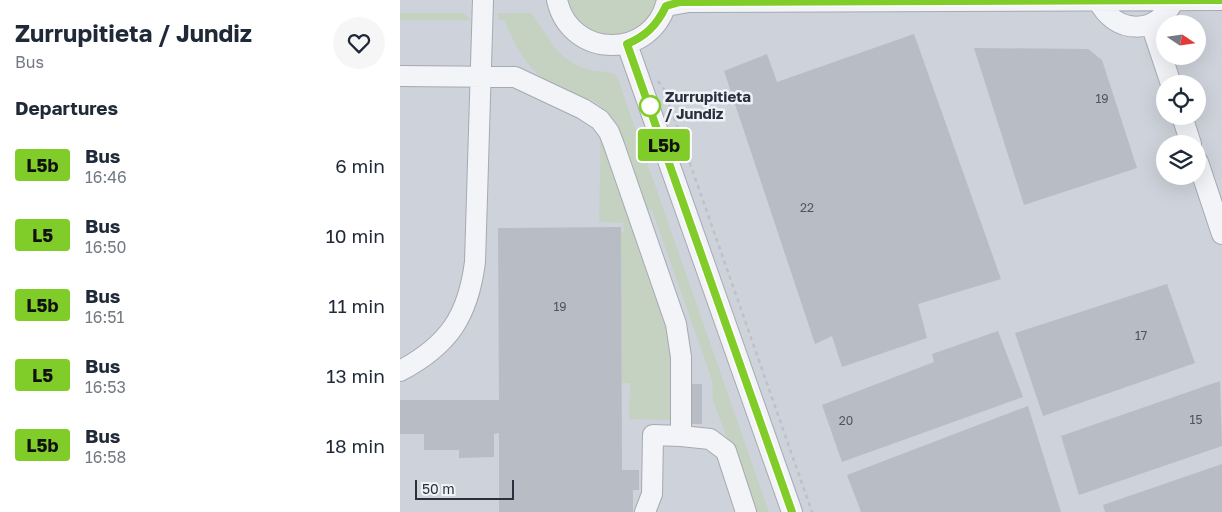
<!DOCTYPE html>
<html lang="en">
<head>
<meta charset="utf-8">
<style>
	:root { --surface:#fff; --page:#f6f6f7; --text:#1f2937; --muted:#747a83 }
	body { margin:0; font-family:"Golos Text",sans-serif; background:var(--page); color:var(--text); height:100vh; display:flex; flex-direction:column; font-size:19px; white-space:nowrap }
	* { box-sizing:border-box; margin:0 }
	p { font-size:16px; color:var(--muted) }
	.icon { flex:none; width:28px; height:28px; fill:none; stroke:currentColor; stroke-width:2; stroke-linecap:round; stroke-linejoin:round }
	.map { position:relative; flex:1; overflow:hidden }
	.panel { display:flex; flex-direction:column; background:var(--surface); width:400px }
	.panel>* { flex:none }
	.badge { padding:0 10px; border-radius:4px; font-size:18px; line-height:32px }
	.needle { width:32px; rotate:103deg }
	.tools { position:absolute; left:756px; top:15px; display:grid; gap:10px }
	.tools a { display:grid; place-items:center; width:50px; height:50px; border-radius:50%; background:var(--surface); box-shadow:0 5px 20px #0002; font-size:25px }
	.scale { position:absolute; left:15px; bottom:12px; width:99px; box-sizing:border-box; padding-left:5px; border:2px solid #29313f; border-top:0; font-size:14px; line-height:18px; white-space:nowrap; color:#29313f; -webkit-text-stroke:4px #eff2f6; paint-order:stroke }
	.map>.badge { position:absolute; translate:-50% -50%; box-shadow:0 0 0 2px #fff }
	h2 { padding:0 15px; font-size:19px; line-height:45px }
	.round { display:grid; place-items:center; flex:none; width:52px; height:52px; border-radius:26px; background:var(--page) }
	.summary { display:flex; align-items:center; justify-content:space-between; height:85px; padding:0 15px }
	h1 { font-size:24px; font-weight:700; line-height:38px }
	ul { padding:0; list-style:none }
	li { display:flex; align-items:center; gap:15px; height:70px; padding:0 15px }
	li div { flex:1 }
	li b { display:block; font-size:19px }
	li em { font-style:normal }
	li .badge { min-width:55px; font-weight:700; text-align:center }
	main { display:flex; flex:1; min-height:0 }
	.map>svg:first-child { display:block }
	.built { fill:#ced2da; fill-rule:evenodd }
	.green { fill:#c5d2c1 }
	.building { fill:#b7bcc5 }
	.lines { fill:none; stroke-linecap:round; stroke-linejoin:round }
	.minor-casing { stroke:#a5aab2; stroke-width:22 }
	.path { stroke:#bec1c7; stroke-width:2.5; stroke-dasharray:4 4; stroke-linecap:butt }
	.minor { stroke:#f2f4f7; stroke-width:20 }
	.line-casing { stroke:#fff; stroke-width:11 }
	.line { stroke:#80cc28; stroke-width:8 }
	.stop-dot { fill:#fff; stroke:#80cc28; stroke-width:2.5 }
	.labels { text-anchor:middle; stroke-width:5; stroke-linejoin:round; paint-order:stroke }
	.number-label { font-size:12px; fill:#4c5460 }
	.stop-label { font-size:15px; font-weight:bold; fill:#29313f; stroke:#eff2f6; text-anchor:start }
</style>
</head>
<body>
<main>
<section class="panel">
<div class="summary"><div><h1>Zurrupitieta / Jundiz</h1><p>Bus</p></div><a class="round"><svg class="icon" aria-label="heart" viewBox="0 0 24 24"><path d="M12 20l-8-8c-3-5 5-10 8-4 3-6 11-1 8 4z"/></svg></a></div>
<h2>Departures</h2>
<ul>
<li><span class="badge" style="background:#80cc28;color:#111">L5b</span><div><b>Bus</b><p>16:46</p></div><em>6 min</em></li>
<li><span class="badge" style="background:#80cc28;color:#111">L5</span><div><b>Bus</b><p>16:50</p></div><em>10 min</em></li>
<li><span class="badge" style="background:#80cc28;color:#111">L5b</span><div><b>Bus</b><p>16:51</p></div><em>11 min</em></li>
<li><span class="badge" style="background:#80cc28;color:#111">L5</span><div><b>Bus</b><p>16:53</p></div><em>13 min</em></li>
<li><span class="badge" style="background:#80cc28;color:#111">L5b</span><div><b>Bus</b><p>16:58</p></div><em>18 min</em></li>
</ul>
</section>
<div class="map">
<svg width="822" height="512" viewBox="0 0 822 512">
	<rect width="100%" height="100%" fill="#e0e3e8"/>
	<path class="built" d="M0,0h822v512h-822zM765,24h33v32h-33zM765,84h33v32h-33zM765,144h33v32h-33z"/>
	<path class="green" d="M167,0h92c-16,48 -72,47 -92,0z
		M0,13h63l8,7h-71z
		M97,13h34c19,23 23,45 55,56 10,3 22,1 31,7l152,436h-15l-41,-112 -1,-20 -60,-170 -9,2 -37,-99c-9,-17 -34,-16 -51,-26 -27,-16 -39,-39 -51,-67h-5z
		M201,128l69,198 2,92 -4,2 -39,-1 1,-36h-8l-1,-151h3l-1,-9 -24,-1z"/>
	<path class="building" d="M514,34l87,245 -83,25 9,34 -85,29 -10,-31 -17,8 -91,-273 43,-17 10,28z
		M574,48l114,1 14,11 35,108 -113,37z
		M221,227l1,243h17v20h-6v22h-134v-79l-5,1v23l-35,1v-8h-35v-16h-24v-34h99l-1,-172z
		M767,284l28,79 -152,53 -28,-83z
		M598,331l25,66 -181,65 -20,-57 112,-43 -2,-8z
		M820,381l2,65 -143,49 -18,-59z
		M289,384h13v40h-13z
		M628,406l33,106h-200l-14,-37z
		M822,464v48h-117l-2,-7z"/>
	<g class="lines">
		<defs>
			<path id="minor" d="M157,0c13,60 97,60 110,0
				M698,0c16,35 60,36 76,0
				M266,6l23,-4 533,-2
				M751,24l20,60
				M227,44l165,468
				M0,76l115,1 68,32 17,11 9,12 5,13 62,179 5,33v79l29,3 16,12 20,61
				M782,116l9,28
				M798,162l24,72
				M0,371c49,-26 68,-55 75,-109l8,-262
				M245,512l7,-18 1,-59 28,1"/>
		</defs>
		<use href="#minor" class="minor-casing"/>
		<path class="path" d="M258,81l6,8 148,423"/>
		<use href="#minor" class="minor"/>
	</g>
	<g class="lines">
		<defs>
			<path id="line" d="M392,512l-165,-468c19,-8 30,-19 39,-38l14,-4 542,-2"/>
		</defs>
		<use href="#line" class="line-casing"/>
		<use href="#line" class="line"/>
	</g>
	<circle class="stop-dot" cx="250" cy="106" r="10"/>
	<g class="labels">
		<g class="number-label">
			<text x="702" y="103">19</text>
			<text x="407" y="212">22</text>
			<text x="160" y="311">19</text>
			<text x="741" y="340">17</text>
			<text x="796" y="424">15</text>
			<text x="446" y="425">20</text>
		</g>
		<g class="stop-label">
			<text x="265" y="102">Zurrupitieta<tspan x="265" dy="17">/ Jundiz</tspan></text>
		</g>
	</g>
</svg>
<div class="tools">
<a><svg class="needle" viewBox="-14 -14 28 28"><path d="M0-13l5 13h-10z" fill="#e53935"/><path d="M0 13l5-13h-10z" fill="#747a83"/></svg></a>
<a><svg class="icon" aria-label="locate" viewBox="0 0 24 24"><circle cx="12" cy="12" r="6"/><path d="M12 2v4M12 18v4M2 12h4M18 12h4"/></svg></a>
<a><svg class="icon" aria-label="layers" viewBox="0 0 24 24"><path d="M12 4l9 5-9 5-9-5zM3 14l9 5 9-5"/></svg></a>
</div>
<div class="scale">50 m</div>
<b class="badge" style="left:264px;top:145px;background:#80cc28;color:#111">L5b</b>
</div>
</main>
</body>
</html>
